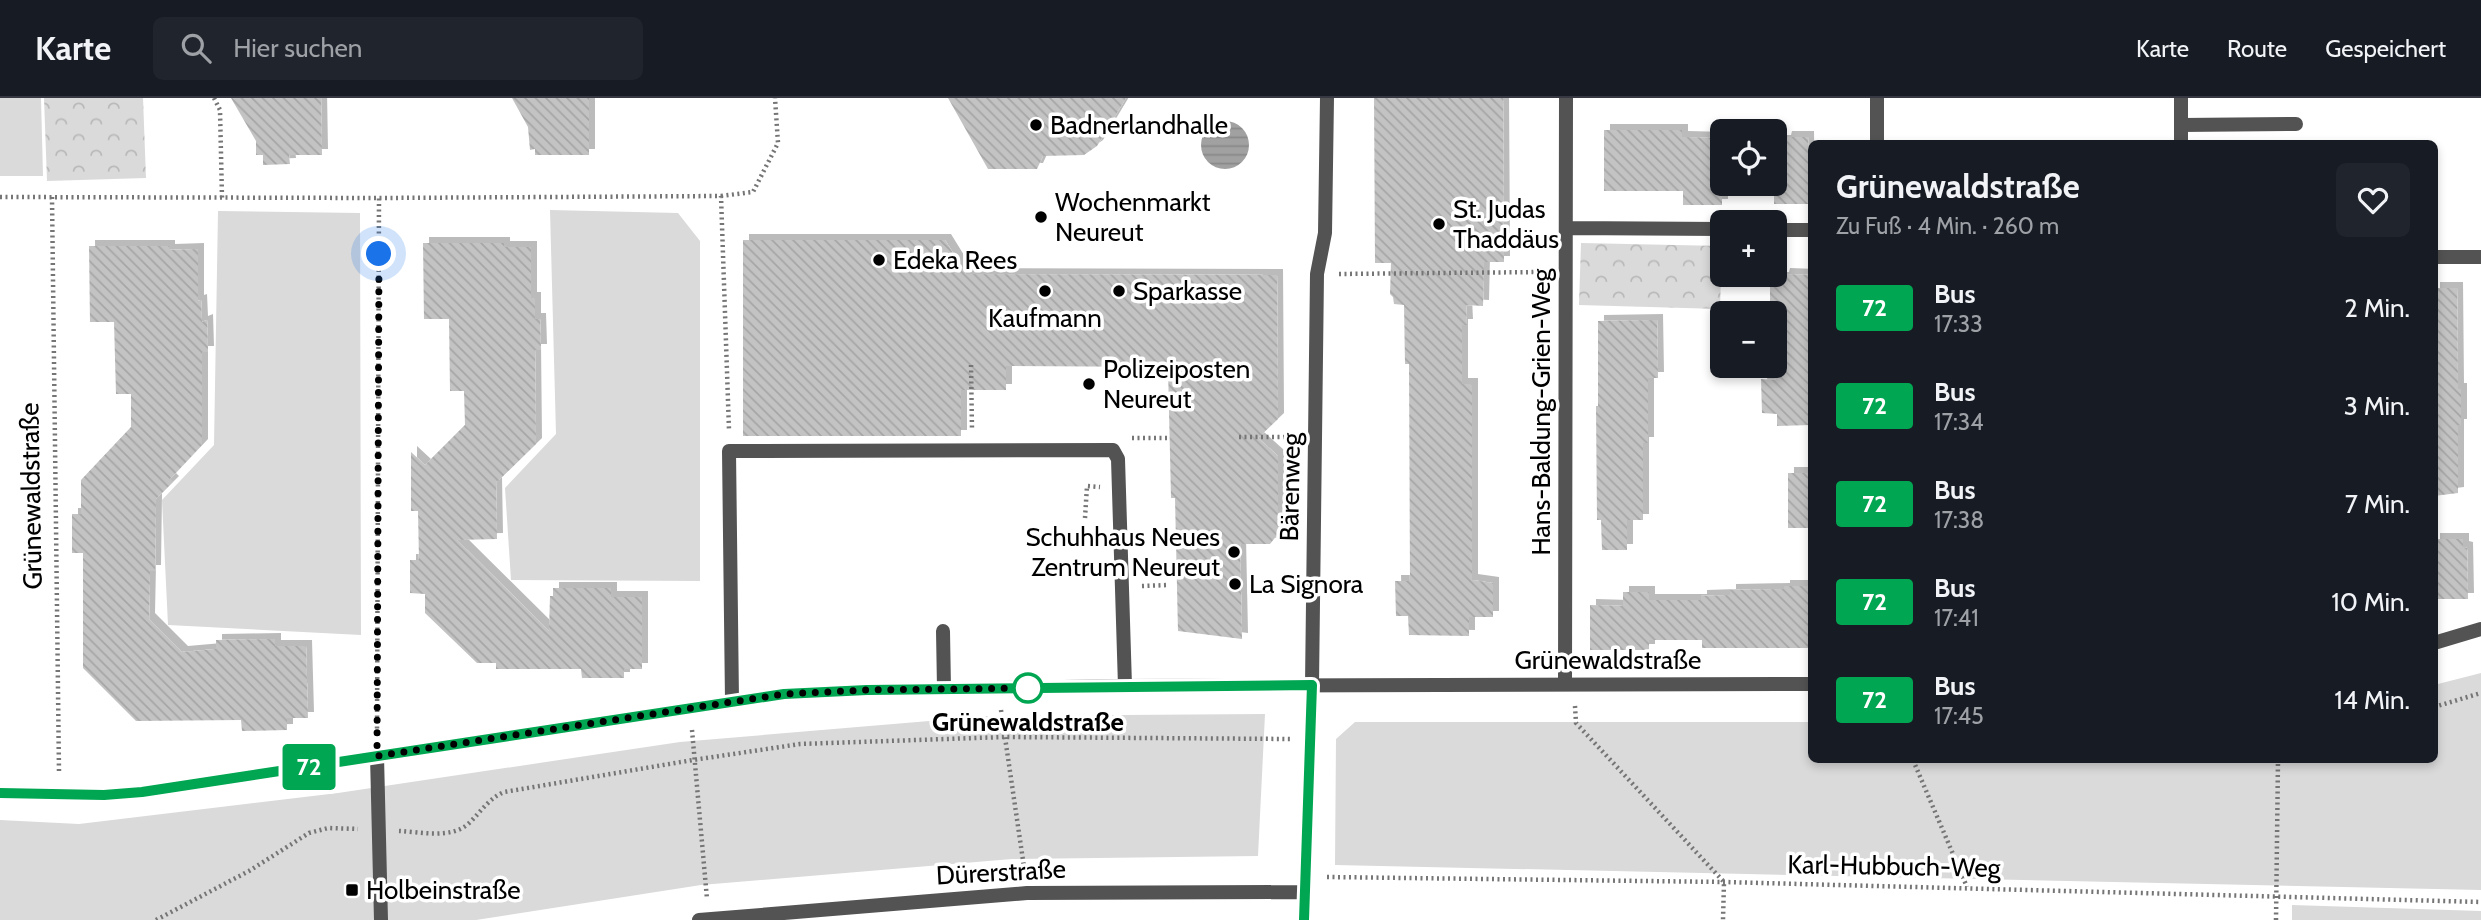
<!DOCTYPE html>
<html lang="de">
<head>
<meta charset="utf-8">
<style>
	:root { --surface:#171b24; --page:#20242c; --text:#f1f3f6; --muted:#9ea1a6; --line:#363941 }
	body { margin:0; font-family:Cabin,sans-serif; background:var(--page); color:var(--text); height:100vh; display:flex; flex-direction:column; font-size:26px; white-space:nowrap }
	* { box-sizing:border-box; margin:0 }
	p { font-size:23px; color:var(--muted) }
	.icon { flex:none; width:38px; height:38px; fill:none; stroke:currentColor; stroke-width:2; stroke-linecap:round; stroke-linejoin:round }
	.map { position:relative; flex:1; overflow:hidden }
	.panel { position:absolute; left:1808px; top:42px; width:630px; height:623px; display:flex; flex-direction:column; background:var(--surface); border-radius:10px; box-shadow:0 4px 10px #0003 }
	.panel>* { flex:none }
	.badge { padding:0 14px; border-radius:5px; font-size:24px; line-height:46px }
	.tools { position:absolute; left:1710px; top:21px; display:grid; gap:14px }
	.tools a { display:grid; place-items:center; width:77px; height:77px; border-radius:10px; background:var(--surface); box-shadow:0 4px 10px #0003; font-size:35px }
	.you { position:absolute; width:35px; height:35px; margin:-18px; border:5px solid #fff; border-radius:50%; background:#1a73e8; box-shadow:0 0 0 10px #1a73e833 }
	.map>.badge { position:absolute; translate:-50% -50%; box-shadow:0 0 0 4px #fff }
	.round { display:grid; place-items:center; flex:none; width:74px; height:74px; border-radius:10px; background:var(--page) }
	.head { display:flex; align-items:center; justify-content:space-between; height:119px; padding:0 28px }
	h1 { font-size:33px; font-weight:800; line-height:52px }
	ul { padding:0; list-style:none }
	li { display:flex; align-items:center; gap:21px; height:98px; padding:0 28px }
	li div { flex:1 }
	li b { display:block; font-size:26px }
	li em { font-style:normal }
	li .badge { min-width:77px; font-weight:700; text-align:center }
	header { display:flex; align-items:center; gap:42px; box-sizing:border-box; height:98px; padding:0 35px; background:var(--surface); border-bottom:2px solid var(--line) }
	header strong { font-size:33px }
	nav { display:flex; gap:38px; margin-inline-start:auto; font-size:24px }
	.search { width:490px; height:63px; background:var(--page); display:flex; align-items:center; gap:18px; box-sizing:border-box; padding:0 24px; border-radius:10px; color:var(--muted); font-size:26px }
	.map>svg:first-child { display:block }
	.grass { fill:#dadada }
	.park { fill:url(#park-crowns) }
	.water { fill:url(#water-rules) }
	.building { fill:url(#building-back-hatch); filter:url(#shadow) }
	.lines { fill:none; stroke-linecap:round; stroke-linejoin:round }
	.path { stroke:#757575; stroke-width:4.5; stroke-dasharray:2 3.5; stroke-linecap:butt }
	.lane { stroke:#535353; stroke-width:14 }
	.street { stroke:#535353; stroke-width:14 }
	.line-casing { stroke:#fff; stroke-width:16 }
	.line { stroke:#00a651; stroke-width:10 }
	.walk { stroke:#000; stroke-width:7; stroke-dasharray:0 12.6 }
	.poi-dot { fill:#000; stroke:#fff; stroke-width:2.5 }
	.stop-dot { fill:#fff; stroke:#00a651; stroke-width:3.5 }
	.labels { text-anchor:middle; stroke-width:7; stroke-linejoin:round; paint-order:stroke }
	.poi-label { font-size:26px; fill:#000; stroke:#fff; text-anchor:start }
	.street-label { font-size:26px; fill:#000; stroke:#fff }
	.stop-label { font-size:26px; font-weight:bold; fill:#000; stroke:#fff }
</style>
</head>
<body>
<header>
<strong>Karte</strong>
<div class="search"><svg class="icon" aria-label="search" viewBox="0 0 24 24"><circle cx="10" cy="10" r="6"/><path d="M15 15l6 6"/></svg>Hier suchen</div>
<nav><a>Karte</a><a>Route</a><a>Gespeichert</a></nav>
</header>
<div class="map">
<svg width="2481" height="822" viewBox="0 0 2481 822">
	<defs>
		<pattern id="park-crowns" width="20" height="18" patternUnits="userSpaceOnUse" patternTransform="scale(1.75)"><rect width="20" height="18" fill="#dadada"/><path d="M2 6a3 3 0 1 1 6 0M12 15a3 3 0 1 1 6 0" fill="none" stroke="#b9b9b9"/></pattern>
		<pattern id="water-rules" width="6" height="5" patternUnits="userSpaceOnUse" patternTransform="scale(1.75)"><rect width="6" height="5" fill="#a1a1a1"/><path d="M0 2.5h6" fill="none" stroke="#898989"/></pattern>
		<pattern id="building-back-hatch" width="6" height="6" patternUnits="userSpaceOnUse" patternTransform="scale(1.75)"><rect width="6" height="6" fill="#c3c3c3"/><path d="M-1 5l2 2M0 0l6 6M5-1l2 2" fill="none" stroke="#a6a6a6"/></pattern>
		<filter id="shadow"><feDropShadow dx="6" dy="-6" stdDeviation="0" flood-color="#0004"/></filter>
	</defs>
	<rect width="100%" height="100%" fill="#fff"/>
	<path class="grass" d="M0,0h41l2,78h-43z
		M550,112l128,3 22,28v340l-189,-1 -6,-92 51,-54z
		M218,113l142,2 1,422 -193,-10 -6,-125 52,-55z
		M2481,575v217l-1146,-25 1,-126 19,-17h456v38h623v-75z
		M1265,616l-7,142 -246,3 -311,26 -225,35h-476v-100l79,4 259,-31 342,-51 309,-26z
		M2292,807l189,6v9h-189z"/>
	<path class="park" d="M44,0h99l3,80 -99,3z
		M1581,145l141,3 -2,63 -141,-4z"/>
	<path class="water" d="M1201 47a24 24 0 1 1 48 0a24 24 0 1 1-48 0Z"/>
	<path class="building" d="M231,0h90l1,57h-33l1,9 -27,1v-10h-7v-14z
		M512,0h77v57h-54v-6l-5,1 -2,-23z
		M948,0h178l-29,48 -13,9 -41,1 -6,13h-49z
		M1374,0h129l1,164h-20l-1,44 -17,-1 1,20h-5v59h10v196l21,3v34h-24v19l-60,-1 -1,-19h-12l-1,-35h15l-1,-217h-4l-1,-59 -10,-1 -1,-7 -3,-3 1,-31h-16z
		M1604,32h78v7l40,1v67h-39v-14h-79z
		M1786,39h22l1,67h-35v-63h11z
		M743,142h202l21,34 311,1 1,144 -20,19 20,18v78l-8,10h-30l2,95 -64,-8 -3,-133h-4l-3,-131 -162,-1v24h-45v46h-218z
		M423,145h81v4h27v51h4v21h5l1,31h-6l1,94 -40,39 1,56 -40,1 92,91 1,-35h3v-8h58v9h31v72h-18v9h-42l-1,-9h-85v-6h-19l-52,-50v-19l-15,-1v-33h9l-1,-49h-7v-59l14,13 40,-40 -1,-34h-14l-1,-72h-25z
		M89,148h80v4l29,-1v52l3,-1 1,22 5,-2 1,32h-6v93l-32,34 3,3 -17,17 -1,72h-5l-1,48 33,33 34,-3v-9l59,-1v7h31l2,72h-21v12l-45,1 -1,-11 -105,1 -53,-53v-115h-11v-39h9v-34l50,-53v-33h-15l-2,-72h-24z
		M1784,176l27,1v150l-34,1v-12l-15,-1 -1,-34 15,1 -1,-50 -1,-17h-4v-35h13z
		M2434,190h23l1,101h3v36h-3v68l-24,3z
		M1657,222l1,58h-10v65h-5v77h-16v30h-25l-1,-30h-4l-1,-114h2v-85z
		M1788,375h23v55h-23z
		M2434,441h29v8l4,1 1,51h-34z
		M1784,488h27v62h-109v-8h-53v10h-59v-45l33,1v-14h26v8h52v-4l29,-1v-5l54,-1z"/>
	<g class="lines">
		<path class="path" d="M214,0l6,12 2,88
			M721,98l32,-4 25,-49 -3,-45
			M0,99l379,1 342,-2 8,234
			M52,99l7,575
			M1339,176l205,-2
			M971,267l1,65
			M1239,339h55
			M1132,340h37
			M1085,420l2,-32 13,1
			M1142,488l27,-1
			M1575,608l1,17 148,159 -1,38
			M2434,609l47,-14
			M1001,612l24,164
			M692,632l15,169
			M377,636l2,-536
			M1913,662l54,127
			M399,733c21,1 52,8 69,-7 13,-12 20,-25 36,-32l189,-32 107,-16 204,-7 287,2
			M1327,779l397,5 757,20
			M156,822l93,-49 60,-38 19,-5 30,1
			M2276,822l2,-160"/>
		<path class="lane" d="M2181,27l115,-1
			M943,533l1,58
			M732,603l-3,-250 384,-1 5,9 7,227"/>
		<path class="street" d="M1877,0v46
			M2181,0v46
			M1566,130l156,1
			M1774,132h37
			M2434,159h47
			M2434,545l47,-14
			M1565,586l1,-586
			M377,658l4,164
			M0,695l105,2 37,-3 642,-98 83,-4 258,-4 686,-2
			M699,822l328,-27 278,-1
			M1304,822l8,-235 5,-411 8,-41 2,-135"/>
	</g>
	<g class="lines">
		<defs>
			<path id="line" d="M0,695l104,2 38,-3 642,-98 83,-4 445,-5 -8,235"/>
		</defs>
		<use href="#line" class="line-casing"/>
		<use href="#line" class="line"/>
		<path class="walk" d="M379,156l-2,502 407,-62 83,-4 164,-2h-3"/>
	</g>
	<g class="poi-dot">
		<circle cx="1036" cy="27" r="7"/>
		<circle cx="1041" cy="119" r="7"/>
		<circle cx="1439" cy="126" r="7"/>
		<circle cx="879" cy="162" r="7"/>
		<circle cx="1045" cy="193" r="7"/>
		<circle cx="1119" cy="193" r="7"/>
		<circle cx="1089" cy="286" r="7"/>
		<circle cx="1234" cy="454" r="7"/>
		<circle cx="1235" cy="486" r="7"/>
		<rect x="345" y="785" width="14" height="14" rx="3.5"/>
	</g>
	<circle class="stop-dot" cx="1028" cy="590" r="14"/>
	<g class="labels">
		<g class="poi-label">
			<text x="1050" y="36">Badnerlandhalle</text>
			<text x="1055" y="113">Wochenmarkt<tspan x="1055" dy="30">Neureut</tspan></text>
			<text x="1453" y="120">St. Judas<tspan x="1453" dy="30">Thaddäus</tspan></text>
			<text x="893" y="171">Edeka Rees</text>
			<text x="1133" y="202">Sparkasse</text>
			<text x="1045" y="229" text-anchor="middle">Kaufmann</text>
			<text x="1103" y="280">Polizeiposten<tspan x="1103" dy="30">Neureut</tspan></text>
			<text x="1220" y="448" text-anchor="end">Schuhhaus Neues<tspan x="1220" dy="30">Zentrum Neureut</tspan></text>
			<text x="1249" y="495">La Signora</text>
			<text x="366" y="801">Holbeinstraße</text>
		</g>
		<g class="street-label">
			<text transform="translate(1541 314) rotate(-90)" y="9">Hans-Baldung-Grien-Weg</text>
			<text transform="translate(1290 389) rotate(-89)" y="9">Bärenweg</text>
			<text transform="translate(31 398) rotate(-91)" y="9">Grünewaldstraße</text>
			<text x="1608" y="571">Grünewaldstraße</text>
			<text transform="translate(1894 768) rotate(1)" y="9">Karl-Hubbuch-Weg</text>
			<text transform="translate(1001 774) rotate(-3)" y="9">Dürerstraße</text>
		</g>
		<g class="stop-label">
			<text x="1028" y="633">Grünewaldstraße</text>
		</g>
	</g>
</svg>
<div class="tools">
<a><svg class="icon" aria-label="locate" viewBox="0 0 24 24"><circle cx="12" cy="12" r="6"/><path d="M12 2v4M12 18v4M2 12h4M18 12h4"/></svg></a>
<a>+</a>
<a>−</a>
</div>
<div class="you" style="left:379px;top:156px"></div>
<b class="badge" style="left:309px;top:669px;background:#00a651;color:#fff">72</b>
<section class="panel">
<div class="head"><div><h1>Grünewaldstraße</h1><p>Zu Fuß · 4 Min. · 260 m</p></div><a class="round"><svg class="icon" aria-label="heart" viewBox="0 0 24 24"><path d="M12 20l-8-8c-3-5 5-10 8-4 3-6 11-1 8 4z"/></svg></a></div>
<ul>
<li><span class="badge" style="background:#00a651;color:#fff">72</span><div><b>Bus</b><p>17:33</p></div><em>2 Min.</em></li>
<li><span class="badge" style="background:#00a651;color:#fff">72</span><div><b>Bus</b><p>17:34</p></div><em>3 Min.</em></li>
<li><span class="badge" style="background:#00a651;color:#fff">72</span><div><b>Bus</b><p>17:38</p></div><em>7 Min.</em></li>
<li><span class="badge" style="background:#00a651;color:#fff">72</span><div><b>Bus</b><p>17:41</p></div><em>10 Min.</em></li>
<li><span class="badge" style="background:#00a651;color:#fff">72</span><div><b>Bus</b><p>17:45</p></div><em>14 Min.</em></li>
</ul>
</section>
</div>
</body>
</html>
